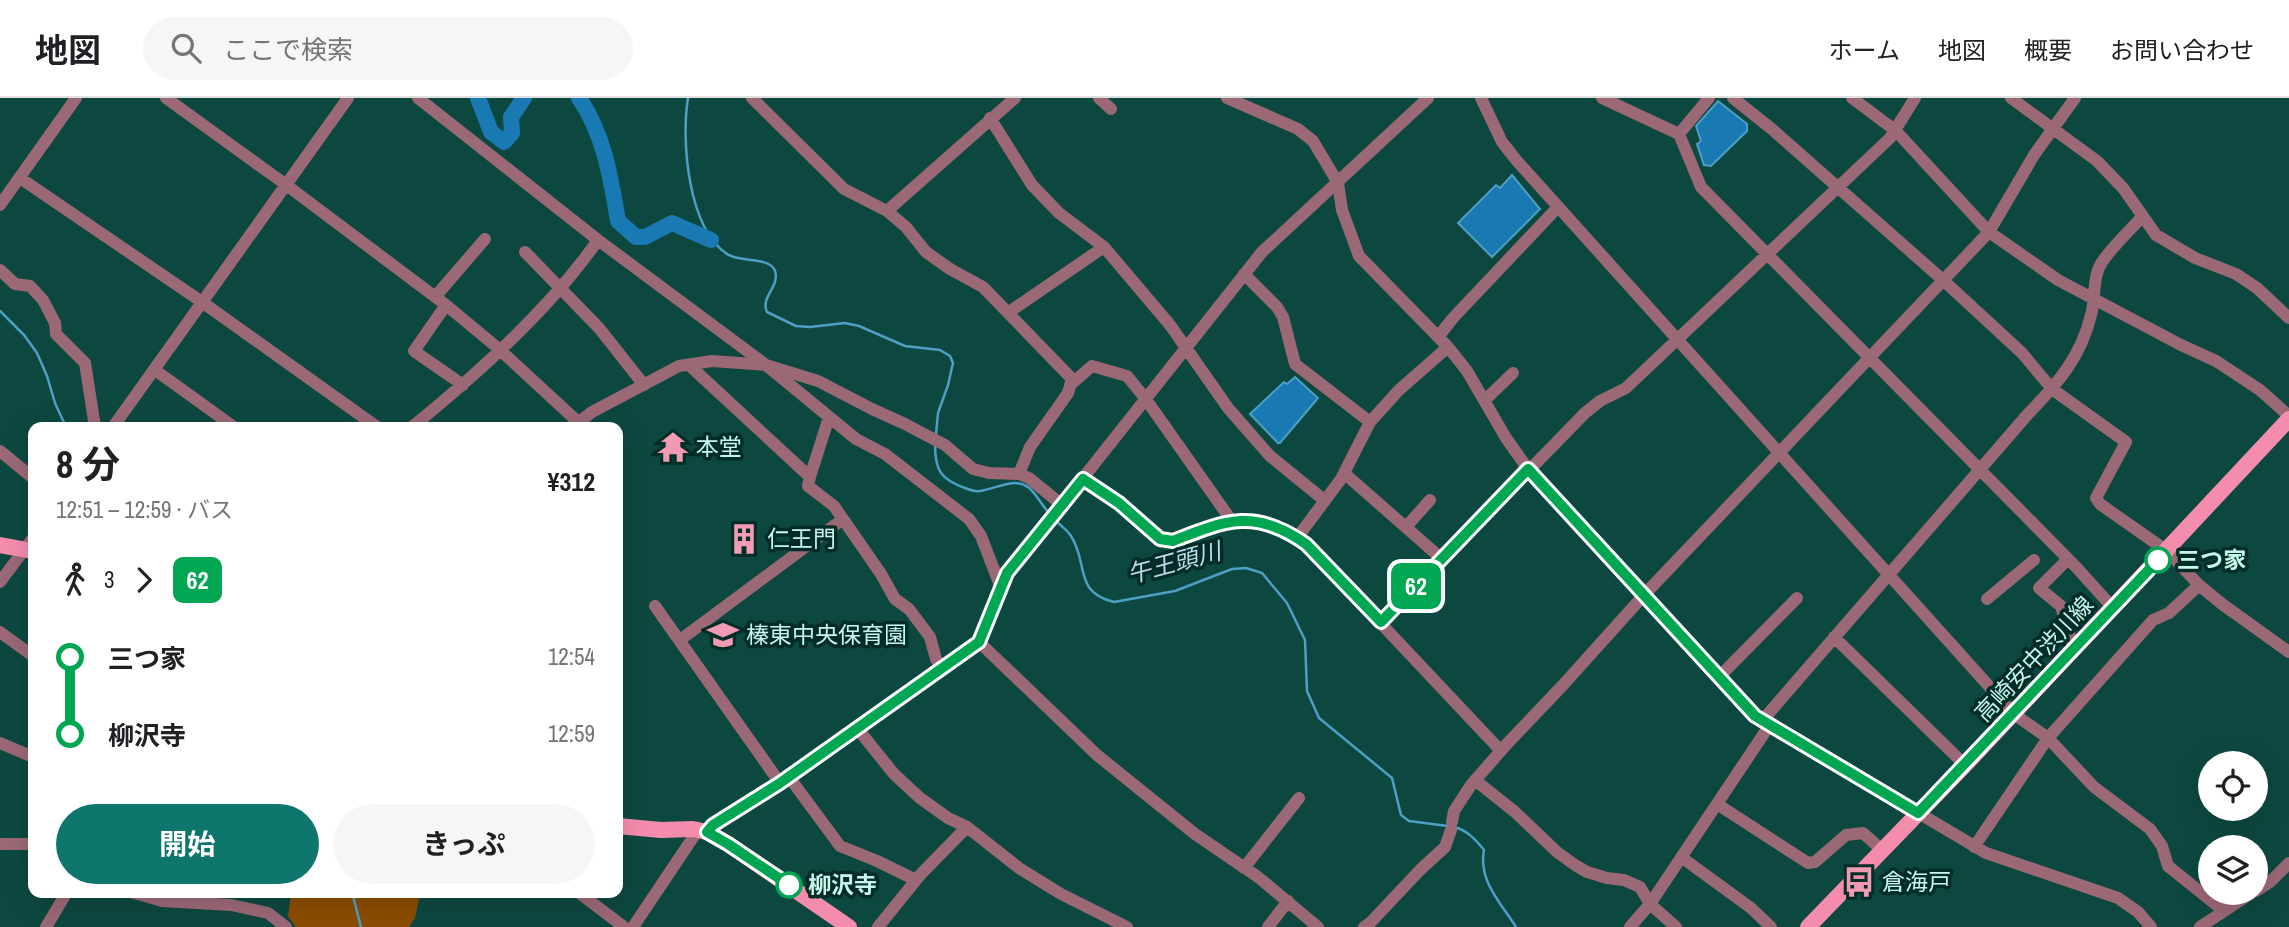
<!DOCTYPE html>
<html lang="ja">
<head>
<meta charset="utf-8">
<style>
	:root { --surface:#fff; --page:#f6f6f6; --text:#202124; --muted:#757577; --line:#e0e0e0; --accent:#0f766e }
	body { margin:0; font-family:"Archivo Narrow","Noto Sans JP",sans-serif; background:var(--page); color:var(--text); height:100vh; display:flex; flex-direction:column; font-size:26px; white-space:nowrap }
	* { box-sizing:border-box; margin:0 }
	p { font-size:23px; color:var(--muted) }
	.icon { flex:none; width:38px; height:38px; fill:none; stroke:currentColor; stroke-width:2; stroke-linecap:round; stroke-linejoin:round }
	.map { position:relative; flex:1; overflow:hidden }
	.details { position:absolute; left:28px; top:324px; width:595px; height:476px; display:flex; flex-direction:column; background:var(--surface); border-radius:14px; box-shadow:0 7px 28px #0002 }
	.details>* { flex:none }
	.badge { padding:0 14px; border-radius:10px; font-size:24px; line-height:46px }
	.fabs { position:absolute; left:2198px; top:653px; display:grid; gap:14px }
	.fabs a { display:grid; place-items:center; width:70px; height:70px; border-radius:50%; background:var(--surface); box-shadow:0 7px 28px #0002; font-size:35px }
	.map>.badge { position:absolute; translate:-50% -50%; box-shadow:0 0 0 4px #fff }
	.legs { display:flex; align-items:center; gap:10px; height:77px; padding:0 28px; font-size:23px }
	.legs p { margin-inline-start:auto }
	.head { display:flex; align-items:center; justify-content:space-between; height:119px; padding:0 28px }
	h1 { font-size:38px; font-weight:700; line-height:52px }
	.primary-button { display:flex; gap:14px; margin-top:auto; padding:14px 28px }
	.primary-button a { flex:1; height:80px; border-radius:42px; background:var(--accent); color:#fff; font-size:28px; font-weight:700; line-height:80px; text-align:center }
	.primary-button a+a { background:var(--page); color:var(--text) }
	ul { padding:0 28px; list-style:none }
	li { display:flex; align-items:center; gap:24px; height:77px; font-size:26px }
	li i { display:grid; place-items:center; width:10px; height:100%; margin:0 9px; background:currentColor }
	li i::after { content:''; width:18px; height:18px; margin:-9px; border:5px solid; border-radius:50%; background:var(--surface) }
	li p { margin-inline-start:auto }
	li:first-child i { background:linear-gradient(#0000 50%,currentColor 0) }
	li:last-child i { background:linear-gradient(currentColor 50%,#0000 0) }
	header { display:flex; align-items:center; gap:42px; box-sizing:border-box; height:98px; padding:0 35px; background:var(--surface); border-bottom:2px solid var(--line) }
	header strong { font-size:33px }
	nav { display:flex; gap:38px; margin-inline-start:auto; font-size:24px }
	.search { width:490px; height:63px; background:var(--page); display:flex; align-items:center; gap:18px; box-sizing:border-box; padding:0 24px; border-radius:38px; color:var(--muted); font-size:26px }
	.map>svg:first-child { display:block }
	.green { fill:#8a4c00 }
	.water { fill:#197ab3; stroke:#4d9fc4; stroke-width:2 }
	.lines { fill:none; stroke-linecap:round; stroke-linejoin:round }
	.stream { stroke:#4d9fc4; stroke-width:2.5 }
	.river { stroke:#197ab3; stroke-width:16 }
	.minor { stroke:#9b6876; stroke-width:12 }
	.major { stroke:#f48dad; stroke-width:16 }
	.line-1-casing { stroke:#fff; stroke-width:16 }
	.line-1 { stroke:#00a651; stroke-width:10 }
	.stop-1-dot { fill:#fff; stroke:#00a651; stroke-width:3.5 }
	.labels { text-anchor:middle; stroke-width:7; stroke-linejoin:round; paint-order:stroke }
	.poi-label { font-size:23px; fill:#c7f6ed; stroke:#002d26; text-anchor:start }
	.stop-label { font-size:23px; font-weight:bold; fill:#c7f6ed; stroke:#002d26; text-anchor:start }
	.street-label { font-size:23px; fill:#c7f6ed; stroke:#002d26 }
	.water-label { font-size:24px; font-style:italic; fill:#c1d9eb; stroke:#002d26 }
</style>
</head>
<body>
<header>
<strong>地図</strong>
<div class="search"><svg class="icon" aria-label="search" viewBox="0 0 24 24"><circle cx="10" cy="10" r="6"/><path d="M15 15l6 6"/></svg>ここで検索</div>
<nav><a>ホーム</a><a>地図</a><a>概要</a><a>お問い合わせ</a></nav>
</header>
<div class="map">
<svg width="2289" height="829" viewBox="0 0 2289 829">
	<rect width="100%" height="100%" fill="#0d4840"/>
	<path class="green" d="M407,795l12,6 -4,19 -6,9h-113l-8,-11 3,-22 -4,-1z"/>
	<path class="water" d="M1718,3l29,23v7l-36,35 -7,-1 -7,-21 4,-3 -5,-15z
		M1512,77l28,34 -48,48 -34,-34 38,-38 4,3z
		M1295,279l23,21 -38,45h-2l-28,-29 34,-32 3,2z"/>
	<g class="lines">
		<path class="stream" d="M688,0c-7,43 0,130 39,156 12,9 43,2 48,17 5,16 -15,26 -8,41l29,14 14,1 35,-4 14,3 46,20 35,4 10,6 3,7 -5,22 -10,28 -2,21
			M0,213l24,24 13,18 10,23 8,27 11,24
			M935,346c0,26 5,35 30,44 5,2 10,4 15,3 16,-2 33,-14 48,-4 7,5 14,18 20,25
			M1055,422c5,5 12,10 16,16 18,28 2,56 43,66l61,-11 57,-22 14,-1 16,5 25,30 18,37 2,51 12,27 73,60 9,37 8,6 39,5
			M1454,729c13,3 22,13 30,23 -6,31 17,53 32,77
			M352,794l9,35"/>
		<path class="river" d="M478,0l13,34 13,10 8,-9 -1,-16 13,-19
			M579,0c25,36 32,81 39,123l18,16h9l27,-14 39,17"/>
		<path class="minor" d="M166,0l119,86 161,121 53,44 79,73
			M418,0l180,142 168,125 90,74 29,15 84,65 12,17 20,52
			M752,0l92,91 43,22 19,16 20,25 24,17 33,18 89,92 -4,14 -38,54 -11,27
			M1099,0l12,11
			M1227,0l71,31 15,12 25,42 4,27 17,46 89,91 19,24 39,67 22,31 227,247 231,137 132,45 20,14 13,15
			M1481,0l21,44 15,19 497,553 34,24 46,49 56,42 12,17 6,20 56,45
			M1602,0l77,36
			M1709,0l-30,36 22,53 376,381 36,40
			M1733,0l40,32 171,151 78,72 30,36 74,53 -30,56 4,6 67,47 32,34 23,19 67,48
			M1852,0l44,33 93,101 69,48 123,65 35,16 44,29 29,26
			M2011,0l86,63 26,27 33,47 39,23 41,16 21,14 32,30
			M990,20l42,67 27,28 45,34 66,78 58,83 42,48 54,44
			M20,80l182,124 175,125
			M0,107l76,-107
			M887,113l128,-113
			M525,154l74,76 45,57
			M0,172l15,14 15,2 13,14 12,23 1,11 29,29 10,64
			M1244,176l33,33 6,10 12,47 75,58
			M435,199l50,-58
			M446,207l-32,46 49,34
			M1009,214l95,-65
			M1438,239l15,-19 105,-111
			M689,267l121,112 -2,9 26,20 47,68 14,25 14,10 21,28 6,22 6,9
			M155,272l79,57
			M1070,287l22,-19 35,10 18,22 86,122
			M1485,302l28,-27
			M113,329l235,-329
			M412,329c66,-54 137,-117 186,-187
			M573,329l19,-15 87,-46 33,-5 54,4 52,16 54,28 33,15 40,21 28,24 16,4 30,1 10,4 33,27
			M0,353l33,27
			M1344,375l98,86
			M810,379l19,-60
			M1083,381l36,24 41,36 13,2c53,-21 81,-33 133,3l195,207
			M1406,429l24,-27
			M1297,440l44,-59 29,-57 29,-32 49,-43
			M2068,461l-29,29 22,18 13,44
			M0,484l33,-44
			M1987,501l47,-39
			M655,508l125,177
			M1381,524l204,-209 15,-12 26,-13 264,-250 25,-40
			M0,534l33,24
			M1834,539l131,128
			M680,542l163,-121
			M979,544l118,113 98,79 63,43 60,50
			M1719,579l78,-79
			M1762,623l266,-307c30,-31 53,-57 63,-99 5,-18 1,-38 11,-53 11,-16 27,-31 40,-45
			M857,630l37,46 26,24 28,20 19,9 52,41 42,26 66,33
			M0,645l33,14
			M789,679l51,69 37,15 39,19
			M1475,682l40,32 42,40 18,13 12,7 20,6 17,2 16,7 10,17 26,23
			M1717,706l91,59 7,-1 31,-27 17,-2 19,17
			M1452,724l2,-11 17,-26 34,-39 58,-61 81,-90 345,-363 45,-77 41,-57
			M707,734l6,-7 67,-42 199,-141 28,-68 255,-322 166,-154
			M0,746h33
			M1974,749l74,-109 105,-118 16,-7 30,-28
			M1681,759l70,51 20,19
			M1244,770l55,-70
			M2256,793l14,-9 19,-19
			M131,794l31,9 69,4 37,8 18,14
			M578,794l46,35
			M46,829l21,-35
			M633,829l65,-97
			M878,829l43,-53 46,-47
			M1268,829l20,-26
			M1364,829l6,-4 50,-53 25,-23 6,-17
			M1630,829l20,-23 119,-178
			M2200,829l53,-35"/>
		<path class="major" d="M0,447l33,6
			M618,728l43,4 32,-1 14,3 21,12 121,83
			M1808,829l157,-162 324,-346"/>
	</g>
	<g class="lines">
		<defs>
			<path id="line-1" d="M789,787l-61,-41 -21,-12 6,-7 67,-42 199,-141 28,-69 76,-94 36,24 41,36 13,2c53,-21 82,-33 133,3l75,78 147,-153 227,247 163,97 240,-253"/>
		</defs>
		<use href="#line-1" class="line-1-casing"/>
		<use href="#line-1" class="line-1"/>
	</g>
	<defs>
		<symbol id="temple-bare" viewBox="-9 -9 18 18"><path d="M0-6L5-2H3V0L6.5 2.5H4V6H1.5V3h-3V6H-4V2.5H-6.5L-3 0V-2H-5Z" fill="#f19ab3" stroke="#002d26" stroke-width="2.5" paint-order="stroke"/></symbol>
		<symbol id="building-bare" viewBox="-9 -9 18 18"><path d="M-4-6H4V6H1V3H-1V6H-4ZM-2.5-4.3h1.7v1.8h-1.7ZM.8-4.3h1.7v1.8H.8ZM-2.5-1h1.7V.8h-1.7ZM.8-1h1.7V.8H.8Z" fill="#f19ab3" stroke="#002d26" stroke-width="2.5" paint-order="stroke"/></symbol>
		<symbol id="school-bare" viewBox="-9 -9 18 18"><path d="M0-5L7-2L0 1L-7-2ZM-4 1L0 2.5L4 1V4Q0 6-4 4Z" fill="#f19ab3" stroke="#002d26" stroke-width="2.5" paint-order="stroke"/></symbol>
		<symbol id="bus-bare" viewBox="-9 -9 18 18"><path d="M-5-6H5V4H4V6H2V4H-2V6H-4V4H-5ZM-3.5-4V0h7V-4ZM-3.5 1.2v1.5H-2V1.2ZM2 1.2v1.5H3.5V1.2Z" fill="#f19ab3" stroke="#002d26" stroke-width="2.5" paint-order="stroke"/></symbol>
	</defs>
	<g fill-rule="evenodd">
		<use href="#temple-bare" x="651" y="327" width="44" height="44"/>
		<use href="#building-bare" x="722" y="419" width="44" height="44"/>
		<use href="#school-bare" x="701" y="515" width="44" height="44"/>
		<use href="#bus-bare" x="1837" y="762" width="44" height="44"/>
	</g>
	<g class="stop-1-dot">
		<circle cx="2158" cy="462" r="12"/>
		<circle cx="789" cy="787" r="12"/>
	</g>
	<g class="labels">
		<g class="poi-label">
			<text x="696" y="357">本堂</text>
			<text x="767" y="449">仁王門</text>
			<text x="746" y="545">榛東中央保育園</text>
			<text x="1882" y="792">倉海戸</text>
		</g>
		<g class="stop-label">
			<text x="2177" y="470">三つ家</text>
			<text x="808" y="795">柳沢寺</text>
		</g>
		<g class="street-label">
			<text transform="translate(2034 561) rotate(-47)" y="8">高崎安中渋川線</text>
		</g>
		<g class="water-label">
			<text transform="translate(1174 465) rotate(-15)" y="8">午王頭川</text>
		</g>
	</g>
</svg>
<div class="fabs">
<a><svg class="icon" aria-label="locate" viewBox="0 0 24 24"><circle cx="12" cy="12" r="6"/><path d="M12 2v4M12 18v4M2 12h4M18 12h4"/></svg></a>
<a><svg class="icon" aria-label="layers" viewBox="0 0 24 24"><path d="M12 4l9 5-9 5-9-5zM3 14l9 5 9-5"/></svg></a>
</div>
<b class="badge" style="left:1416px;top:488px;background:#00a651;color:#fff">62</b>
<section class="details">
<div class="head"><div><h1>8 分</h1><p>12:51 – 12:59 · バス</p></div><b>¥312</b></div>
<div class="legs"><svg class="icon" aria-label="walk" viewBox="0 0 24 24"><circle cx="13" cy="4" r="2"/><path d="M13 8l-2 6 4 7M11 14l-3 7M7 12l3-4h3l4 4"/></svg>3<svg class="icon" aria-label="forward" viewBox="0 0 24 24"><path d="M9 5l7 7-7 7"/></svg><b class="badge" style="background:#00a651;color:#fff">62</b></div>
<ul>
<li><i style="color:#00a651"></i><b>三つ家</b><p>12:54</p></li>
<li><i style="color:#00a651"></i><b>柳沢寺</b><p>12:59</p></li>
</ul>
<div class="primary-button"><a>開始</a><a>きっぷ</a></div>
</section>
</div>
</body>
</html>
